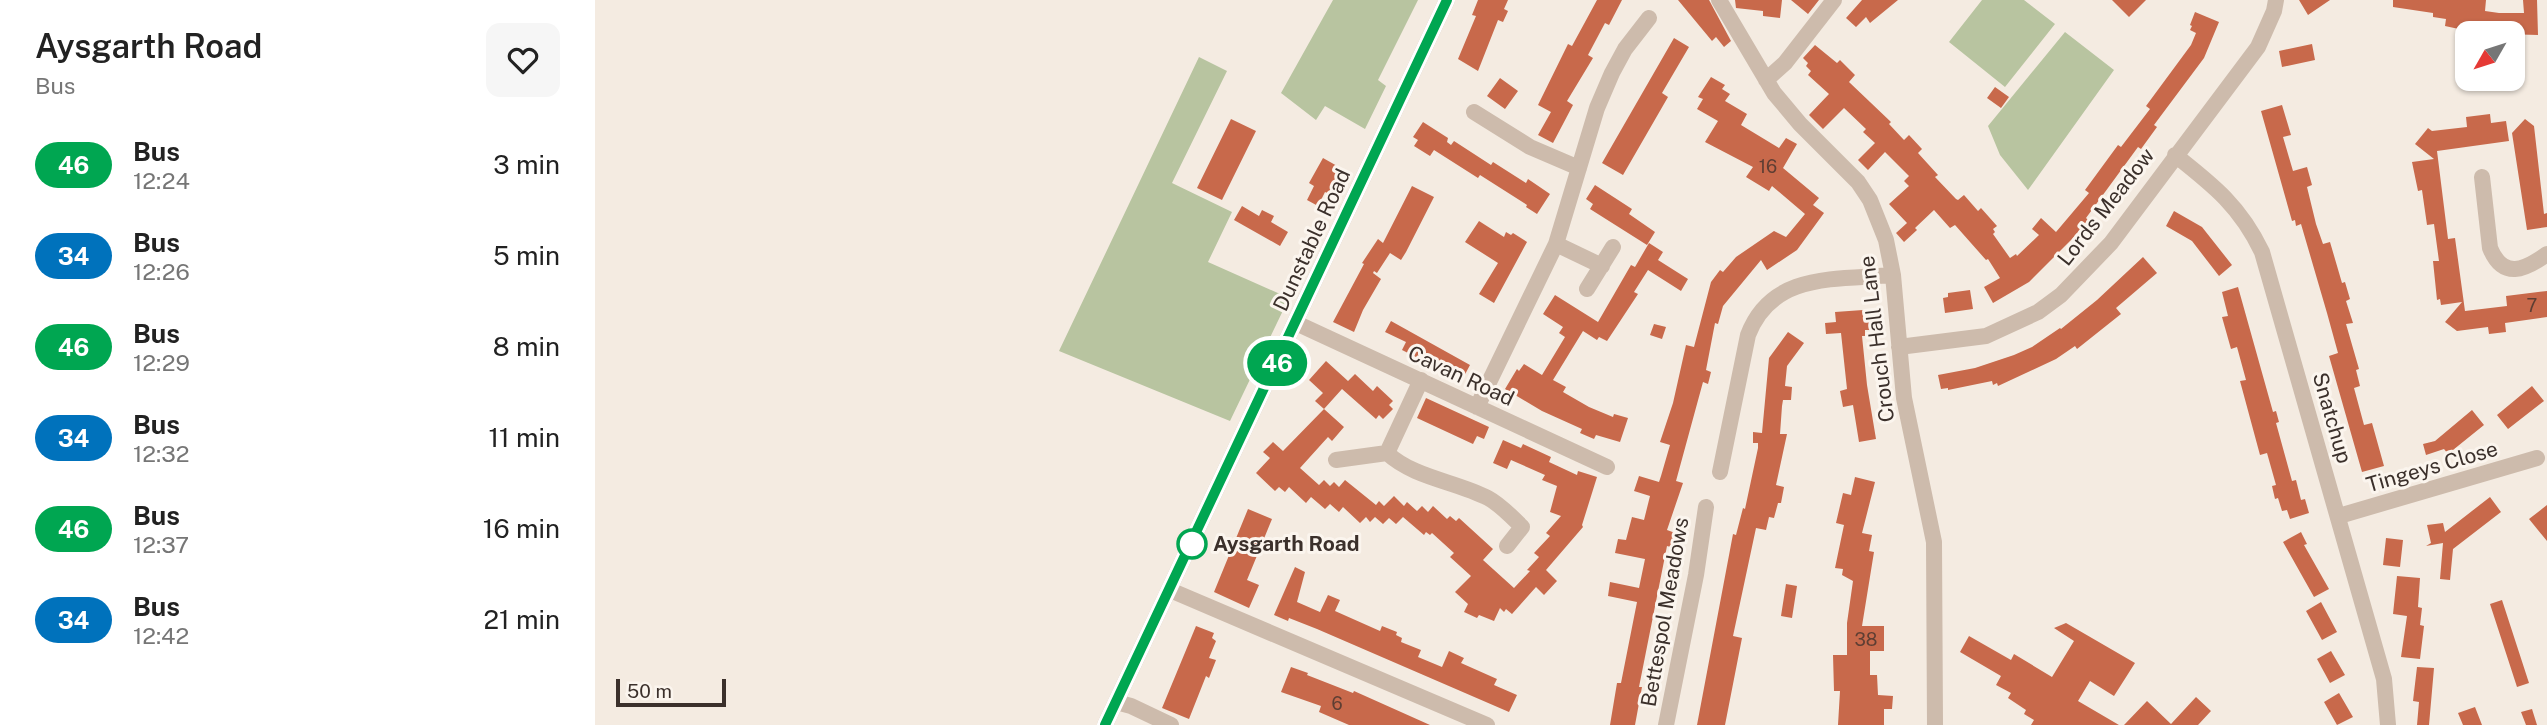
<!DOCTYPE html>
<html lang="en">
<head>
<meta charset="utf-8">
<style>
	:root { --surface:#fff; --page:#f6f6f6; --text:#222; --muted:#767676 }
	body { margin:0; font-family:"Public Sans",sans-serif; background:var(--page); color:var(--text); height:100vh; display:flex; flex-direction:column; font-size:26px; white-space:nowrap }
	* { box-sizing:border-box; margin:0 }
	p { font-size:23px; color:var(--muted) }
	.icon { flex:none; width:38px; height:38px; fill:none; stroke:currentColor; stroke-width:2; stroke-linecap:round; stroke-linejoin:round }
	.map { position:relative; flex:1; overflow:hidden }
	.panel { display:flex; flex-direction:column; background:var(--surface); width:595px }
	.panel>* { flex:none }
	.badge { padding:0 14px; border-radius:23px; font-size:24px; line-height:46px }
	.needle { width:46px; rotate:231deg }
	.controls { position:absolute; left:1860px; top:21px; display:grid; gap:14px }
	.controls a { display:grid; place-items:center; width:70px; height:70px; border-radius:14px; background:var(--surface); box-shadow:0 2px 5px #0004; font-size:35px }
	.scale { position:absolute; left:21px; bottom:18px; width:110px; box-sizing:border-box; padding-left:7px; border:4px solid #3b302b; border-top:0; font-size:19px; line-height:24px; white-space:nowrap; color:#3b302b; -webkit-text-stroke:5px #fbf5ee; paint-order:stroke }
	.map>.badge { position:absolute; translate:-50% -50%; box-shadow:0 0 0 4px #fff }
	.round { display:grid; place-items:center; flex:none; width:74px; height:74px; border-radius:14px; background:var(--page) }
	.head { display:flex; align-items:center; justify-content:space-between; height:119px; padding:0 35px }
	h1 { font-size:33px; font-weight:600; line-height:52px }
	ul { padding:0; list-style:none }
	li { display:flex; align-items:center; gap:21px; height:91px; padding:0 35px }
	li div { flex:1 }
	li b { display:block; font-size:26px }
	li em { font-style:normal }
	li .badge { min-width:77px; font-weight:700; text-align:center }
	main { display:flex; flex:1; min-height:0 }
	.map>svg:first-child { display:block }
	.green { fill:#b8c4a0 }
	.building { fill:#c8694b }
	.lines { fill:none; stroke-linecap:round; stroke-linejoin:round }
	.minor { stroke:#cdbbac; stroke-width:16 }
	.line-casing { stroke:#fff; stroke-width:16 }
	.line { stroke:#00a651; stroke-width:10 }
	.stop-dot { fill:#fff; stroke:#00a651; stroke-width:3.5 }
	.labels { text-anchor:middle; stroke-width:6; stroke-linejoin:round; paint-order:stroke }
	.number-label { font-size:18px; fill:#5e3e33 }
	.street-label { font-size:21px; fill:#3b302b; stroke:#fbf5ee }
	.stop-label { font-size:21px; font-weight:bold; fill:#3b302b; stroke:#fbf5ee; text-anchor:start }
</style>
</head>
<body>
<main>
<section class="panel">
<div class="head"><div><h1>Aysgarth Road</h1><p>Bus</p></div><a class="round"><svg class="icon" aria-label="heart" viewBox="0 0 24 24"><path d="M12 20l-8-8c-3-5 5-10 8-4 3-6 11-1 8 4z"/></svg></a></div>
<ul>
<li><span class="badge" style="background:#00a651;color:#fff">46</span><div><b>Bus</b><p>12:24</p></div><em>3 min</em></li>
<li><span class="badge" style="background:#0072bc;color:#fff">34</span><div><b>Bus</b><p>12:26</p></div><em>5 min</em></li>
<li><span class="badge" style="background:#00a651;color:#fff">46</span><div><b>Bus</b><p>12:29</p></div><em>8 min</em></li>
<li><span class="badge" style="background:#0072bc;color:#fff">34</span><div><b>Bus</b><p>12:32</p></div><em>11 min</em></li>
<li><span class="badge" style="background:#00a651;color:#fff">46</span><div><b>Bus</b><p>12:37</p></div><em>16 min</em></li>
<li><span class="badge" style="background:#0072bc;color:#fff">34</span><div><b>Bus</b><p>12:42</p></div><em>21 min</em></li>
</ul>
</section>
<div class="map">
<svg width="1952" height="725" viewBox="0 0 1952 725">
	<rect width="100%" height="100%" fill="#f4ebe1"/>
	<path class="green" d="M738,0h85l-40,80 8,6 -21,43 -40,-23 -9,14 -35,-27z
		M1387,0h42l31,24 -50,63 -56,-45z
		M1470,32l49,38 -86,120 -28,-35 -12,-29z
		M604,57l28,14 -55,112 60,29 -24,50 81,36 -59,123 -171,-70z"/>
	<path class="building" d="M883,0h30l-4,9 4,2 -5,11 -5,-2 -20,51 -20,-12 18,-43 -4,-1z
		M1002,0h25l-13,25 -4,-2 -17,32 5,3 -26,43 6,4 -20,38 -15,-8 13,-23 -13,-7 30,-61 4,2z
		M1083,0h31l22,41 -7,6 -8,-10 -4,4z
		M1140,0h47l-2,18 -17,-2v-5l-27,-3z
		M1196,0h28l-11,14z
		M1267,0h36l-28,23 -4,-6 -10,10 -10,-9z
		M1517,0h34l-17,17z
		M1704,0h31l-22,15z
		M1798,0h93l-1,11 14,2h25l-1,-13h14l1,35 -70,-2v-2l-23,-5 1,-7 -13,-2v-4l-40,-6z
		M1600,12l24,10 -15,36 -50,67 3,2 -16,22 -3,-2 -52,71 2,2 -17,20 -42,42 -36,21 -9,-16 16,-9 -12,-19 -2,1 -31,-35 -5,3 -16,-18 -19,18 2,2 -13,12 -8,-9 11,-10 -18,-19 20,-18 -5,-5 5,-5 -24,-24 -17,18 -10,-10 17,-17 -12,-11 3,-3 -22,-21 -21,21 -14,-14 20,-21 -21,-19 3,-4 -5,-5 2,-3 -5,-5 12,-13 22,18 3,-3 15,15 -6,7 42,40 -2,2 15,16 5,-5 13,14 -4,4 20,22 -3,2 21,22 2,1 6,-5 14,16 3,-3 16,18 -4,3 2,3 -2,2 17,24 6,-4 1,2 22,-21 -7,-6 9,-11 15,14 33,-39 -4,-3 33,-45 3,2 29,-38 -4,-3 45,-61 5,-12 -6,-3 2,-4 -2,-1z
		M1079,38l15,9 -27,46 6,4 -45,78 -21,-12z
		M1717,44l3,16 -33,7 -3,-16z
		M1116,77l14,8 -3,4 8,5 -5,7 22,13 -6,11 38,23 7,-10 11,6 -14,24 36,30 -6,7 11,8 -27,37 -30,20 -6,-10 -38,46 -5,18 -3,-1 -9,47 5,2 -3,12 -5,-2 -27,99 7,2 -16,47 11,4 -4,14 -7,-2 -28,141h3l-7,38h-25l7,-42h4l16,-81 -29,-6 2,-14 29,6 6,-29 -30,-6 3,-14 8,1 6,-23 12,3 6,-24 -16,-5 5,-15 20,6 2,-6 9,-31 -10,-3 13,-39 13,-58 8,2 17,-65 9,-12 3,2 13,-15 38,-26 12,6 19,-23 -33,-28 -3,5 -23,-14 7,-10 -48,-25 13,-21 -21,-12 6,-10 -5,-2z
		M905,78l18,13 -13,18 -18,-13z
		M1400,87l14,10 -8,11 -14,-10z
		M1687,105l9,30 -8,2 10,34 14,-4 5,18 -5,2 9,37 7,20 7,-2 12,41 3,-1 5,17 -4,2 7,22 -7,1 13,45 -3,1 4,16 -6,2 10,37 8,-2 12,43 -22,6 -33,-116 9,-3 -11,-40 -26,-89 -5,2 -1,-6 -3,1 -31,-110z
		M1895,114l1,9 15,-2 3,20 -72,10 11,88 7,-1 10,73 42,-5 -1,-10 41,-5v26l-42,6 1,9 -17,2 -1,-7 -31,4 -12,-9 17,-20 -21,3 -1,-6 -3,1 -4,-39h6l-5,-37 -7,1 -5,-35 -4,1 -6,-29 22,-3 -19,-15 13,-16 4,3 35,-4 -1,-10z
		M636,119l25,12 -34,69 -25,-12z
		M1930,119l9,7 10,88 3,-1v14l-20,3 -15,-97z
		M828,122l25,16 -1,4 4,3 3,-4 37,24 2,-3 33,21 2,-4 22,15 -13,20 -11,-7 1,-2 -47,-30 -2,3 -44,-28 -4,6 -16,-10 4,-6 -5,-3z
		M728,158l23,13 -15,24 -6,-3 -7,14 -11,-6 7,-14 -5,-3z
		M1000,185l37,24 -3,5 26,18 -8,13 -57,-36 3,-5 -7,-5z
		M817,186l22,11 -28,55 -5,8 -11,-7 -13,20 -3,-2 -1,2 8,6 -18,31 -9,22 -21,-10 31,-58 -2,-1 16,-24 5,4z
		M647,206l17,10 3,-6 12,6 -3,6 17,10 -8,14 -46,-26z
		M1579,211l28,16 30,38 -13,11 -27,-35 -26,-15z
		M884,221l25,16 2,-5 5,3 2,-2 14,9 -33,61 -15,-9 19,-31 -33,-21z
		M1054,243l14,9 -5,8 30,19 -7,12 -33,-21 -14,22 4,2 -31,47 -8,-4 -2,3 -14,-9 -30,49 13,7 -3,5 26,15 24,10 1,-3 14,4 -8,24 -24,-7 -2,4 -14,-6 2,-4 -40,-18 -37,-22 12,-20 2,2 5,-7 18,11 23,-38 -6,-4 4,-6 -20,-13 12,-19 43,27 33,-57 4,2z
		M1548,257l14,16 -41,35 5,6 -44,35 -2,-3 -19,13 -58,27 -1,-3 -4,2 -1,-4 -44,9v-2l-7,1 -3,-14 37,-7 39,-13 18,-8 28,-19 1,1 36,-29z
		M1643,287l35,125 3,-1 3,11 -3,1 16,58 4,-1 5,20 4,-1 4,14 -19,6 -3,-9 -5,1 -4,-13 -3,1 -3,-13 4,-1 -9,-32 -7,2 -20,-74 6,-1 -9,-33 -6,2 -9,-32 6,-1 -6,-24z
		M1375,290l3,19 -28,4 -2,-15 5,-1v-4z
		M1268,310l1,8h8l1,12h-8v6h-3l5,49 9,54 -17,3 -6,-37 -10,2 -3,-16 7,-2 -6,-56 -15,1 -1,-11 11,-1 -1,-10z
		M796,321l79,44 -8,15 -60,-30 4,-8 -21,-10z
		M1059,324l12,3 -4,12 -12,-4z
		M1193,332l16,11 -17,23 -2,20 7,1 -1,13h-8l-1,6 -2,28h7l-11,51 8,2 -3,16h-3l-4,15 -5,-1 -3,13 -10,-2 -23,108 9,2 -17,87h-28l36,-191 3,1 7,-27 2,1 13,-61v-5h-5v-11l9,1 7,-75z
		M731,361l22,20 7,-7 18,17 4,-5 16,15 -4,4 4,4 -10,10 -4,-4 -3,4 -34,-30 -18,20 -9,-8 8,-8 -14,-13z
		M1937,386l12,15 -36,28 -11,-14z
		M831,398l63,29 -5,12 -7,-3 -4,8 -56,-26z
		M729,409l20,18 -12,14 -4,-4 -28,31 19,17 5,-5 6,6 4,-4 5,5 6,-7 31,25 3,-4 5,5 10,-10 10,10 3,-4 10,9 5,-5 6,6 5,-6 14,13 3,-3 6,5 3,-3 34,31 -10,11 31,28 16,-17 -3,-1 12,-13 -5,-4 16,-17 -4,-3 15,-17 -11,-4 7,-26 -15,-6 3,-5 -34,-15 -4,9 -14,-6 10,-23 18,8 2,-4 28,13 -2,5 28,13 1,-4 19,6 -15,48 1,2 -37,43 11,11 -13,14 -8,-8 -24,27 -6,-5 -2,3 -4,-4 -6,13 -15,-6 -2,3 -13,-6 4,-8 -13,-12 16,-16 -21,-19 4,-4 -22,-20 -2,2 -4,-3 -2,3 -21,-18 -7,7 -7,-6 -6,6 -8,-7 -5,5 -4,-5 -6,6 -17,-16 -4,5 -9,-8 -5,5 -14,-12 -5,6 -17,-16 -4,5 -6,-5 -4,4 -19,-18 14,-15 -7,-6 10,-10 10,9z
		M1877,410l12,15 -36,29 -4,-5 -18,6 -3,-11 12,-3z
		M1260,477l20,5 -13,51 10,2 -3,16 5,1 -12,74h22v25h-14v24h7l1,20 15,1 -1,13h-8v16h-46l2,-34h-6l-1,-36h14v-32l6,-42 -11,-6 1,-6 -8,-1 9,-43 -8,-2 7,-30 8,2z
		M1895,497l11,15 -48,37 -3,31 -10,-1 3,-36 -17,3 5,-3 -4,-18 16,-2 2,9z
		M1952,505v36l-18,-22z
		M653,509l24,10 -25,61 12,5 -10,23 -35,-16z
		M1706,532l6,12 -3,1 25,44 -15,8 -31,-55z
		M1791,538l17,2 -3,27 -17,-2z
		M700,567l10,5 -8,30 23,10 8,-17 12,5 -5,11 45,20 2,-5 15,6 -1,3 6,3 -1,4 20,8 -3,7 24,10 7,-16 15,7 -3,5 36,16 -3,6 23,10 -8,17 -192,-83 -28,-11 -1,3 -14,-6z
		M1802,576l23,2 -2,29 4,1 -2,17 4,1 -4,33 -19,-2 6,-41 -14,-2z
		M1191,584l11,2 -5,32 -11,-2z
		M1907,600l27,83 -12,4 -27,-83z
		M1726,602l16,30 -15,8 -16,-29z
		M1471,623l69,40 -21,33 -24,-15 -12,20 41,24h-88l3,-5 -10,-6 2,-4 -18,-12 3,-5 -15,-8 5,-9 -41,-24 9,-16 42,24 3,-6 38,23 22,-36 -20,-13z
		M601,626l18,7 -2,5 4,3 -7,17 7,2 -7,18 -3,-2 -17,43 -27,-11z
		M1736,651l14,24 -15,8 -13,-24z
		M696,667l17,6 -1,2 46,18 1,-2 76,34h-81l-30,-13 2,-6 -40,-14z
		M1822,667l17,1 -5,57h-12l2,-23 -6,-1z
		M1744,693l14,24 -16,8 -13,-23z
		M1601,697l15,14 -13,14h-74l23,-24 24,23z
		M1880,707l7,18h-19l-5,-12z
		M1937,709l5,16h-11l-5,-13z"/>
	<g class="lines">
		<path class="minor" d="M1124,0l55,93 26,31 58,58 12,18 16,40 7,35 11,123 30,144 1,183
			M1171,80l19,-17 49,-63
			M879,112l56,35 49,21
			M1580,155c38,30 65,51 87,97l122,427 4,46
			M1887,177l8,71c13,32 35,22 57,6
			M961,244l46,22
			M992,289l26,-42
			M701,323l311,144
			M1304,347l87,-11 52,-24 23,-17 50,-52 147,-196 16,-36 2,-11
			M826,380l-34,73c27,25 68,28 101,45 13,7 24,19 34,29l-15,19
			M882,407l79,-163 41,-136 15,-35 13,-24 24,-31
			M741,460l51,-7
			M1125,472l28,-137c24,-63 88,-55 145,-60
			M1744,516l198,-58
			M575,590l317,135
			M521,702l15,4 40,19
			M510,725l342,-725
			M1071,725l30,-150 10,-68"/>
	</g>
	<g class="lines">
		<defs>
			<path id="line" d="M510,725l342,-725"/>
		</defs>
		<use href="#line" class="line-casing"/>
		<use href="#line" class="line"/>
	</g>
	<circle class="stop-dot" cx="597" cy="544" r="14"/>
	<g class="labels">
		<g class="number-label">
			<text x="1173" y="173">16</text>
			<text x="1937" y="312">7</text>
			<text x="1271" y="646">38</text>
			<text x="742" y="710">6</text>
		</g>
		<g class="street-label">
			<text transform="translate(1511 207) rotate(-52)" y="7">Lords Meadow</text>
			<text transform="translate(717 240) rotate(-65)" y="7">Dunstable Road</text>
			<text transform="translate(1282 339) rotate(-97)" y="7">Crouch Hall Lane</text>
			<text transform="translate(866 376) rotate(25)" y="7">Cavan Road</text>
			<text transform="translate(1737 418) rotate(74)" y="7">Snatchup</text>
			<text transform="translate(1837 467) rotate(-16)" y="7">Tingeys Close</text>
			<text transform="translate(1070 612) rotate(-80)" y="7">Bettespol Meadows</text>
		</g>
		<g class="stop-label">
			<text x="618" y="551">Aysgarth Road</text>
		</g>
	</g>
</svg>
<div class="controls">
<a><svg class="needle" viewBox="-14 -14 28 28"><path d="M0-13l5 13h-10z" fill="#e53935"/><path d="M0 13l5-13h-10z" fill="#767676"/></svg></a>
</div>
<div class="scale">50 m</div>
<b class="badge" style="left:682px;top:363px;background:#00a651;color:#fff">46</b>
</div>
</main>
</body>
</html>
